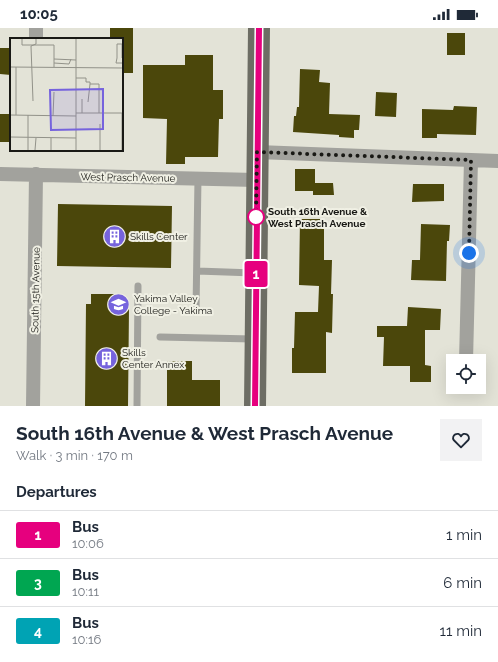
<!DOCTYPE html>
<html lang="en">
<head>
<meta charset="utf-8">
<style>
	:root { --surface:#fff; --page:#f2f2f3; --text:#1f2937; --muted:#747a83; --line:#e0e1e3 }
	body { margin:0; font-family:Raleway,sans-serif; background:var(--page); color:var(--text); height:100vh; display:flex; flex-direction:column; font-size:15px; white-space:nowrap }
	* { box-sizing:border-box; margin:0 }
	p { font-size:13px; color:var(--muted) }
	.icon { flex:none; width:22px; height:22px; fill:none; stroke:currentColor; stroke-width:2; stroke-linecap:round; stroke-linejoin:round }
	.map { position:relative; height:378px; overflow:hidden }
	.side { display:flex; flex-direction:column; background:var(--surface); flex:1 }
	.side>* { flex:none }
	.badge { padding:0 8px; border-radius:3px; font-size:14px; line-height:26px }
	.buttons { position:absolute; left:446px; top:326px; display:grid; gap:8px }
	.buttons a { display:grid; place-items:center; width:40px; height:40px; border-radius:0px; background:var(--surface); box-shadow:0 4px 16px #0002; font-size:20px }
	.you { position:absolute; width:20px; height:20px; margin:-10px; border:3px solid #fff; border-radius:50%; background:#1a73e8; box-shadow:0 0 0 6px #1a73e833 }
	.map>.badge { position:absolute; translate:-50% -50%; box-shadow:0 0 0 2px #fff }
	h2 { padding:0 16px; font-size:15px; line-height:36px }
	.round { display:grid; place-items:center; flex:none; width:42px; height:42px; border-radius:0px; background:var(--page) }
	.overview { display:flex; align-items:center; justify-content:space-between; height:68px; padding:0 16px }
	h1 { font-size:19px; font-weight:700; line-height:30px }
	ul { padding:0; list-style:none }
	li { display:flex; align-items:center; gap:12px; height:48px; padding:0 16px; border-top:1px solid var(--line) }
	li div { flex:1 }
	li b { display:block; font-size:15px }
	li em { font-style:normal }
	li .badge { min-width:44px; font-weight:700; text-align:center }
	.status { display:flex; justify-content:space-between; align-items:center; height:28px; padding:0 20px; background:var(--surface); direction:ltr }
	.status svg { height:11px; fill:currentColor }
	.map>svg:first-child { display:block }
	.building { fill:#4b470b }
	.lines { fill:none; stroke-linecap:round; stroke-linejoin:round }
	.lane { stroke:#a2a29d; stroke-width:7 }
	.street { stroke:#a2a29d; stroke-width:14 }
	.primary { stroke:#6d6d64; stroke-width:22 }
	.line-casing { stroke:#fff; stroke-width:9 }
	.line { stroke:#e6007e; stroke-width:6 }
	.walk { stroke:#191915; stroke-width:4; stroke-dasharray:0 7.2 }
	.stop-dot { fill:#fff; stroke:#e6007e; stroke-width:2 }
	.labels { text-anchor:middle; stroke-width:4; stroke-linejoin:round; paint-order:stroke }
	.street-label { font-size:10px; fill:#191915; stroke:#f0f0e4 }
	.stop-label { font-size:10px; font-weight:bold; fill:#191915; stroke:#f0f0e4; text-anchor:start }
	.poi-label { font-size:10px; fill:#191915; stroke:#f0f0e4; text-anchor:start }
	.inset-road { fill:none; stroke:#929289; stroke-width:1 }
	.view { fill:#7663dd; fill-opacity:0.15; stroke:#7663dd; stroke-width:2 }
	.inset-edge { fill:none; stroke:#191915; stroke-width:2 }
</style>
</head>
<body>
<div class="status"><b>10:05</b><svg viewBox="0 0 49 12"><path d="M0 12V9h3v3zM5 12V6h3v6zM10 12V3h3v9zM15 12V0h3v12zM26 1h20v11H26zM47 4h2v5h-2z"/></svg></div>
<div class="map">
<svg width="498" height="378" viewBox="0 0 498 378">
	<rect width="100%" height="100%" fill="#e3e3d7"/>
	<path class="building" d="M110,0h23v45h-11v-34h-12z
		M447,5h18v22h-18z
		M0,20h11v27l-11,-1z
		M185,27h28v35h10v29h-4l-1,38h-33v7h-19l1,-45 -24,-1v-53h42z
		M300,41l20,1 -1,12 11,1 -1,31 31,1 -1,15h-5v8l-15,-1v-2l-46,-3 1,-16h2l1,-9h2z
		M376,64l21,1 -1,24 -21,-1z
		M454,78l23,1 -1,28 -39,-1v4h-15v-29l31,1z
		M0,86h11v28h-11z
		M295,141h20v14h18l1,12h-21v-4h-18z
		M413,156h31v17l-32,1z
		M58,176l114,2 -1,62 -114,-2z
		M300,191h24v41h8l-1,34h2l-1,39 -6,-1v41h-34v-25h2l1,-36h23l1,-26 -20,-1z
		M421,196l29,1 -1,16h-2l-1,40 -35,-1 1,-20h8z
		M91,266h31v12l7,1 -1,99h-43l1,-102h5z
		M408,279l33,2 -1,21h-15v35l6,1v16h-21v-16h-27l1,-29h-7v-11h30z
		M167,333h25v19h28v26h-53z"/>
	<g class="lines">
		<path class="lane" d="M197,243l57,2
			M196,283l2,-133
			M160,309l93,2
			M137,378l1,-120"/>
		<path class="street" d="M36,11v-11
			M257,124l241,9
			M0,146l256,6
			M466,333l5,-201
			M33,378l3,-232"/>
		<path class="primary" d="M255,378l4,-378"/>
	</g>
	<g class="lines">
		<defs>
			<path id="line" d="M255,378l4,-378"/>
		</defs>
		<use href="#line" class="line-casing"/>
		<use href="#line" class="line"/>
		<path class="walk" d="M256,189l1,-65 214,8 -2,93"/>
	</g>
	<defs>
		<symbol id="building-disc" viewBox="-11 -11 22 22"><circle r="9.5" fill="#7663dd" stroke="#f0f0e4"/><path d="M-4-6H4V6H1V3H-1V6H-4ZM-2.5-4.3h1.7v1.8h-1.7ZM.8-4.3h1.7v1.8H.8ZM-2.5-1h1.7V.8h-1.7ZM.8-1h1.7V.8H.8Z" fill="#fff"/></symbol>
		<symbol id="university-disc" viewBox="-11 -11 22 22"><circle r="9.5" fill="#7663dd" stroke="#f0f0e4"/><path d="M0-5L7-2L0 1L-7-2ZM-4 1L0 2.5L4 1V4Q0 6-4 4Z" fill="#fff"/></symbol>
	</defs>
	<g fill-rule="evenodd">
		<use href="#building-disc" x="102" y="196" width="25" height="25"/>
		<use href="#university-disc" x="106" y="264" width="25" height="25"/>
		<use href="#building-disc" x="94" y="318" width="25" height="25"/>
	</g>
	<circle class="stop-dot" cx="256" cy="189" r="8"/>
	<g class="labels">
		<g class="street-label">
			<text transform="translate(128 149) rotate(1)" y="4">West Prasch Avenue</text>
			<text transform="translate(35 262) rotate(-89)" y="4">South 15th Avenue</text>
		</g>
		<g class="stop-label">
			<text x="268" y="187">South 16th Avenue &amp;<tspan x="268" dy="12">West Prasch Avenue</tspan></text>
		</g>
		<g class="poi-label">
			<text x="130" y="212">Skills Center</text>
			<text x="134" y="274">Yakima Valley<tspan x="134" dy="12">College - Yakima</tspan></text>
			<text x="122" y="328">Skills<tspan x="122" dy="12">Center Annex</tspan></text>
		</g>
	</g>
	<g transform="translate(10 10)">
		<rect width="113" height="113" fill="#e3e3d7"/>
		<path class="inset-road" d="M12,0v7h28M66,0v113M40,7h4v22M107,20v-14h5v14M107,20l-1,5h7M44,21l22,1M44,25l15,1 2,-5M0,29l113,1M6,29v48M66,40h10v4h4v2h9v29M72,61v14M23,63l-2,-55 5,-2v-6M78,64l2,-18M66,75h47M112,75v38M0,77l66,1M43,78l1,-24M90,86v27M0,99l66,1M41,100v13M25,112l1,-12M18,113v-36"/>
		<path class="view" d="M93,51v40l-52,1 -1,-40z"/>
		<rect width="113" height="113" class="inset-edge"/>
	</g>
</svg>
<div class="buttons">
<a><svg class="icon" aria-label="locate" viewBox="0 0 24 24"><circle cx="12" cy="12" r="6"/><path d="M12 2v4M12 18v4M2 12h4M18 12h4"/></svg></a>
</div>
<div class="you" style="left:469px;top:225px"></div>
<b class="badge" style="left:256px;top:246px;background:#e6007e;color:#fff">1</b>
</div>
<section class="side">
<div class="overview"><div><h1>South 16th Avenue &amp; West Prasch Avenue</h1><p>Walk · 3 min · 170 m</p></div><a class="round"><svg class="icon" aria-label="heart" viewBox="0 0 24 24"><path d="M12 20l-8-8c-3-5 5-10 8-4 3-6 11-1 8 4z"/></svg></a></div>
<h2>Departures</h2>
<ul>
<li><span class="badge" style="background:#e6007e;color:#fff">1</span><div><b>Bus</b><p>10:06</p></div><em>1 min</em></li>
<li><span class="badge" style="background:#00a651;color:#fff">3</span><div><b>Bus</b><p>10:11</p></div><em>6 min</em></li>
<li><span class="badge" style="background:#00a3b4;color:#fff">4</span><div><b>Bus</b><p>10:16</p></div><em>11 min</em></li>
</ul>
</section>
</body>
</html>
